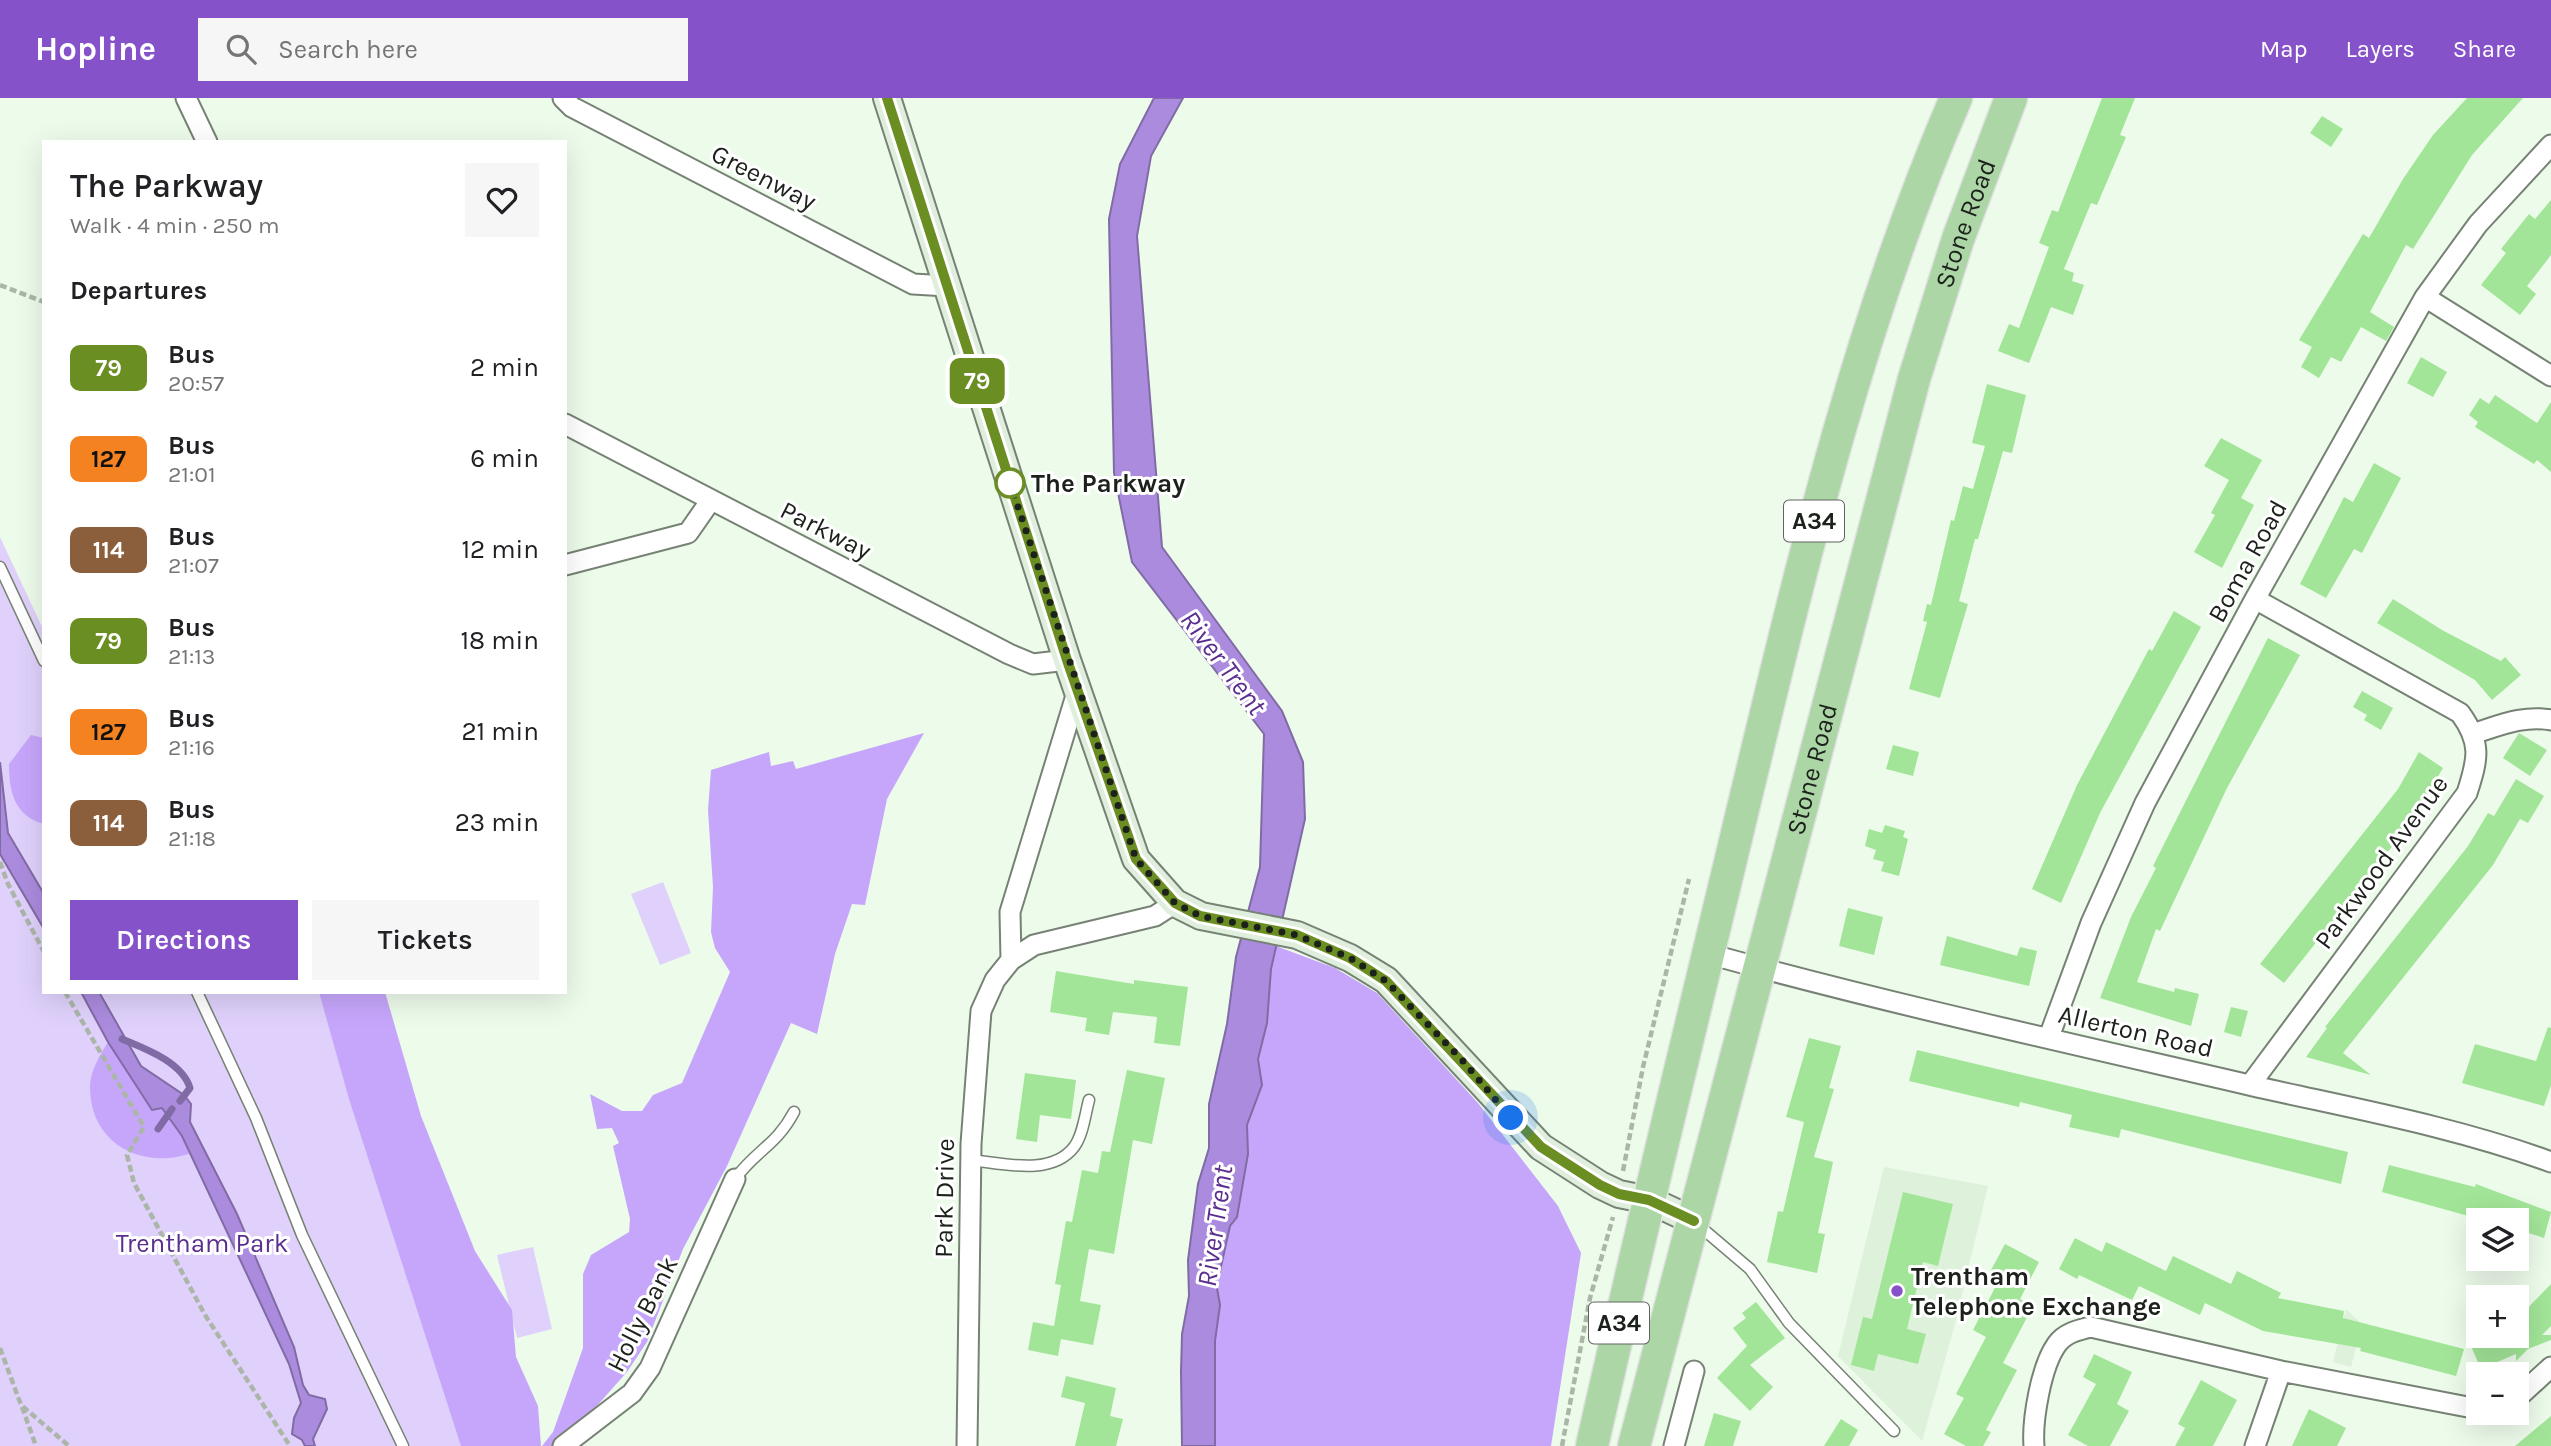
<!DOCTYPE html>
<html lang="en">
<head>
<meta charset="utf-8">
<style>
	:root { --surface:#fff; --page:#f6f6f6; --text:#202124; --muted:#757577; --accent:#8652ca }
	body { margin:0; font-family:Karla,sans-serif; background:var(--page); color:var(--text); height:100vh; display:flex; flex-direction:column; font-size:26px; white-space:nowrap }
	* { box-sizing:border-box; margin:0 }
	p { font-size:23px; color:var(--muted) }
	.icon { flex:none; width:38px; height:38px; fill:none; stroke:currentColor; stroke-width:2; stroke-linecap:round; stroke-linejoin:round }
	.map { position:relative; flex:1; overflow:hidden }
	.details { position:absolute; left:42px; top:42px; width:525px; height:854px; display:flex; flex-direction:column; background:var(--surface); border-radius:0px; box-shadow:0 7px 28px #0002 }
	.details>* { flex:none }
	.badge { padding:0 14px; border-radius:10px; font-size:24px; line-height:46px }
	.buttons { position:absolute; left:2466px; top:1110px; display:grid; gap:14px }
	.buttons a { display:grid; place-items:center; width:63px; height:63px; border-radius:0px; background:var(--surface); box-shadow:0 7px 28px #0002; font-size:35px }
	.you { position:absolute; width:35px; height:35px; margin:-18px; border:5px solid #fff; border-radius:50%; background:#1a73e8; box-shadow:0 0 0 10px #1a73e833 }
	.map>.badge { position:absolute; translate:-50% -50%; box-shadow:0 0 0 4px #fff }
	h2 { padding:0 28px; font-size:26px; line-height:63px }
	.round { display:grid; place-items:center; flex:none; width:74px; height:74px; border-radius:0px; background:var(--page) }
	.headline { display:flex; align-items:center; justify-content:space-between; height:119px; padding:0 28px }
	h1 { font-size:33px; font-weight:600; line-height:52px }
	.button { display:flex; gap:14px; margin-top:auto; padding:14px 28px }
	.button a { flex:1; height:80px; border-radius:0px; background:var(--accent); color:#fff; font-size:28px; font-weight:600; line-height:80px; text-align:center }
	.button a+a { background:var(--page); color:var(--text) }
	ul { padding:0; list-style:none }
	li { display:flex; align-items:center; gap:21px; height:91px; padding:0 28px }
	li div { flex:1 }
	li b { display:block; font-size:26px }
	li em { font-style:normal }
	li .badge { min-width:77px; font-weight:700; text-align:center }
	header { display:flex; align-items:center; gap:42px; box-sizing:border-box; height:98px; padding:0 35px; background:var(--accent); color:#fff }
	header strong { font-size:33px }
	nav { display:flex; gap:38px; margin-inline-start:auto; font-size:24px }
	.search { width:490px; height:63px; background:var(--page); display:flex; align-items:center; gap:18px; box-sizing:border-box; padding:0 24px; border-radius:0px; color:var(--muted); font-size:26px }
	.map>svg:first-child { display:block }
	.built { fill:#def1db }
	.green { fill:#dfd1fb }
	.forest { fill:#c6a6fb }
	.water { fill:#ab8bde; stroke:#806ba4; stroke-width:2 }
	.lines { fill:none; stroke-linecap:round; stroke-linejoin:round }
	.stream { stroke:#806ba4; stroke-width:7 }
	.building { fill:#a2e598 }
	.service-casing { stroke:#768274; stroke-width:13 }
	.minor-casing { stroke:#768274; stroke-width:23 }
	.secondary-casing { stroke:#768274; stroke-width:30 }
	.trunk-casing { stroke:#dfe0df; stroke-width:35 }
	.path { stroke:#abb6a9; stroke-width:4.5; stroke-dasharray:7 3.5; stroke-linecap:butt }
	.service { stroke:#fff; stroke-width:10 }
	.minor { stroke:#fff; stroke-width:19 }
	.secondary { stroke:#e0efdd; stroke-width:26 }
	.trunk { stroke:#acd6a6; stroke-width:32 }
	.line-casing { stroke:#fff; stroke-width:16 }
	.line { stroke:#6b8e23; stroke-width:10 }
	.walk { stroke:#1c211b; stroke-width:7; stroke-dasharray:0 12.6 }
	.stop-dot { fill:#fff; stroke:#6b8e23; stroke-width:3.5 }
	.poi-dot { fill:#8652ca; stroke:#fff; stroke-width:2.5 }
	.labels { text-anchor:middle; stroke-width:6; stroke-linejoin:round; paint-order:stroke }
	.shield { fill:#fff; stroke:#60645f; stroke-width:2 }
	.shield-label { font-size:24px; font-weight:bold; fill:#1c211b }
	.street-label { font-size:26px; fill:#1c211b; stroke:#fff }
	.stop-label { font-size:26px; font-weight:bold; fill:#1c211b; stroke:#fff; text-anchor:start }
	.park-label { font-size:26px; fill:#5a2e8e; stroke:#fff }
	.poi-label { font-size:26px; font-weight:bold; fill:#1c211b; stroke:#fff; text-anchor:start }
	.water-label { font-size:28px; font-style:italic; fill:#5b2f90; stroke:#fff }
</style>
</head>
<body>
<header>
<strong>Hopline</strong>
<div class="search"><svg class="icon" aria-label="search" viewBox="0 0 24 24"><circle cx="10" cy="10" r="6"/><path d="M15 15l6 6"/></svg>Search here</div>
<nav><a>Map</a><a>Layers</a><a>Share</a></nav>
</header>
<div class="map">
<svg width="2551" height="1348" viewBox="0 0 2551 1348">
	<rect width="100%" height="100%" fill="#edfbeb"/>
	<path class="built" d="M1884,1069l104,19 -34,142 -32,113 -84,-85z
		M2346,1211l16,15 -11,43 -18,-5z"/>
	<path class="green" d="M0,439l44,94v361h280l173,454h-497z
		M663,784l28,71 -31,12 -29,-71z
		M533,1149l19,82 -35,9 -20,-83z"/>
	<path class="forest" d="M924,635l-37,66 -22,106 -13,-1 -17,50 -18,80 -26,-11 -64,143 -44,83 -36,93 -20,30 -48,54 1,20h-38l11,-14 30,-84v-74l8,-19 38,-23 1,-13 -17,-73 6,-3 -7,-15 -15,1 -7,-35 32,17h20l11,-16 29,-12 48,-111 -15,-24 -4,-16 2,-45 -5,-77 3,-40 58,-18 2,14 22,-5 3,8z
		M31,637l13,3v86c-30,-8 -35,-33 -35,-60z
		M1276,848l59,22 42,25 101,110 80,103 23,47 -30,193h-336v-105l5,-36 -5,-28 5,-6 10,-45 7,-9v-13l8,-28 2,-51 15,-40 -4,-26 9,-36 4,-54z
		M319,894h66l36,124 54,135 37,59 4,47 22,49 3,40h-80l-112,-347z
		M108,944l44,67 10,-1 20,28 7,18c-49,15 -99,-11 -99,-67 0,-16 10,-32 18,-45z"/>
	<path class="water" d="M1154,0h29l-32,58 -14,80 25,311 120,164 21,51 2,57 -34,150 -4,54 -9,36 4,26 -15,40 1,29 -11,63 -7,9 -10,45 -5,6 5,28 -5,36v105h-33l-1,-74 1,-38 7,-38 -1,-36 10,-76 11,-36v-44l18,-80 9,-67 24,-90 4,-133 -132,-172 -18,-89 -5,-254 11,-55z
		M0,664l8,71 36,61v35l-44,-75z
		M81,894h18l42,74 43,29 7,9 -1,18 47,92 57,133 9,38 6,10 16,4 2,10 -14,30 2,7h-10l-3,-6 -10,-6 2,-16 7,-15 -12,-39 -107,-228 -20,-28 -10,2 -44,-68z"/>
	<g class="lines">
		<path class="stream" d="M122,941c24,10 60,23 68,49l-10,13
			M158,1031l14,-20"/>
	</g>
	<path class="building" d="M2102,0h33l-15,37 6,2 -29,68 -6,-2 -27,66 10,4 -2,8 12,4 -11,30 -22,-8 -22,56 -31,-12 11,-27 10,4 30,-81 -10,-4 13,-33 6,2z
		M2467,0h56l-51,57 -59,94 -7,-4 -36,67 24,15 -8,14 -25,-14 -20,35 -10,-5 -12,21 -18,-11 11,-20 -13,-7 64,-106 6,4 34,-59 30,-44z
		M2322,18l21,13 -12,18 -21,-14z
		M2551,102v55l-24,31 9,8 -16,21 -39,-30 25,-32 -5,-4 28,-35 6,5z
		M2421,259l26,15 -14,25 -26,-14z
		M1987,286l39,11 -14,58 -9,-2 -25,88h-3l-16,62 9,3 -28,94 -31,-9 18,-67 -4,-1 4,-17 4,1 20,-85 3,1 9,-35 10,3 12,-43 -13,-3z
		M2495,297l42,28 14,-21v70l-14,-12 -3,4 -59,-37 3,-5 -9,-7 11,-17 9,6z
		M2221,340l41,22 -21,38 13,7 -32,63 -28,-16 21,-37 -4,-2 18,-33 -25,-14z
		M2374,365l27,15 -39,75 -8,-4 -28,49 -26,-14 44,-87 9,5z
		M2393,501l49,31 59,31 4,-4 16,18 -29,25 -17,-20 -98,-57z
		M2174,513l27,16 -101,186 -39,90 -29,-14 45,-104 72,-136 3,2z
		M2268,540l32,17 -74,135 -66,141 -4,-2 -19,53 37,10 1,-4 24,6 -8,32 -91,-28 31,-81 25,-49 -3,-2z
		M2362,593l31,17 -12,22 -17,-10 3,-5 -14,-8z
		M2519,635l28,17 -17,26 -27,-18z
		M1893,647l26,7 -6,24 -27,-7z
		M2419,654l24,16 -30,52 -129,163 -24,-19 138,-175z
		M2516,681l28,17 -16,27 -8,-4 -27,46 -150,188 28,22 -65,-18 21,-29 -2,-1 143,-181 20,-33 6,3z
		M1885,727l20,6 -2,6 5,2 -9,37 -18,-5 3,-9 -11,-3 3,-9 -11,-4 4,-17 13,4z
		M1848,810l35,9 -9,38 -35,-9z
		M1947,838l70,20 3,-9 17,4 -8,35 -89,-21z
		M1056,873l78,13v-4l54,7 -8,59 -26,-3 3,-26 -44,-5 -4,23 -24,-4 2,-13 -37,-6z
		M2231,909l17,4 -7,26 -17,-5z
		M2548,929l3,1v57l-7,21 -82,-23 13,-39 61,17z
		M1809,940l32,8 -12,42 5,1 -20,68 19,5 -15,71 7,1 -8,39 -50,-11 11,-51 5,1 21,-90 -18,-5z
		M1917,952l431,102 -7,32 -220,-55 -2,9 -50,-11 3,-12 -52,-13 -1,5 -110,-26z
		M1127,972l38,8 -13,66 -19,-4 -19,114 -25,-5 -9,52 21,4 -8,40 -32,-6 -3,17 -30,-6 5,-28 21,4 7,-41 -6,-1 11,-63 6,1 10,-52 16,3 4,-22 8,1z
		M1025,975l51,7 -5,39 -31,-4 -3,27 -21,-3z
		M2389,1067l86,22 1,-3 75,28 -7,26 -28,-9v-9h-33l-101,-28z
		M1903,1094l50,12 -15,62 -15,-4 -16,67 19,5 -8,30 -40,-10 -4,17 -23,-6 12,-48 9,2z
		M2075,1140l27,14 4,-10 60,29 7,-15 58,28 6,-13 44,22 -3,5 66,13 -1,7 121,31 -8,27 -96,-25 1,-3 -98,-17 -58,-28 -5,12 -61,-29 -7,14 -53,-25 -2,4 -18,-10z
		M2005,1146l34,18 -19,37 13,7 -30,57 14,7 -31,60 5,2 -8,14h-17l-22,-12 20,-36 -8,-4 30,-57 -13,-7 27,-52 -10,-6z
		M2551,1186v42l-9,9h9v5l-23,9 -12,12v-7l-35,15 -11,-25 20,-9h26v-15z
		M1756,1204l29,36 -35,27 23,22 -23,24 -33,-33 30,-32 -14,-18 13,-10 -4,-5z
		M2094,1256l38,18 -15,32 12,7 -19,35h-22l-20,-11 28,-51 -13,-7z
		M1066,1278l50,12 -6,28 13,3 -7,27h-41l10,-43 -24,-6z
		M2201,1282l36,20 -24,46h-38l10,-18 -7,-4z
		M2309,1311l37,19 -9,18h-45z
		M1714,1315l27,8 -8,25h-29z
		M2551,1318v30h-36z
		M1841,1321l17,11 -9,16h-25z"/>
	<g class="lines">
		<defs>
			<path id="service" d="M0,469l44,94
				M197,894l59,126 46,117 101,211
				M970,1062c32,3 81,17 104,-13 9,-12 11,-32 15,-47
				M735,1081c21,-29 41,-33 59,-67
				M1697,1126l53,45 39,54 105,108"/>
			<path id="minor" d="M186,0l21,44
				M563,0l9,9 341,177 34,2
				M2425,199l126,79
				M565,326l444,230 24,10 34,-4
				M565,467l123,-32 23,-33
				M2475,635c26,-8 49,-18 76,-13
				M1709,856c178,49 359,89 540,131 101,23 204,41 302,77
				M1011,862l23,-15 121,-29 20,-13
				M2049,939l42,-114 54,-120 110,-204 170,-302 53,-73 73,-79
				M2250,987l217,-292c11,-34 15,-50 -7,-80l-205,-114
				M2516,1301l35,-32
				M563,1348l69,-53 18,-25 85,-189
				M967,1348l4,-302 10,-133 14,-31 16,-20 -1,-48 68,-223
				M1674,1348l20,-75
				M2034,1348c-2,-26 7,-80 23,-102 8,-11 21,-14 34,-17l190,44 197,38
				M2255,1348l26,-75"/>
			<path id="secondary" d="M887,0l180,562 69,199 39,44 26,13 96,19 53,23 36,22 155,167 59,38 19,9 30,6 45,21"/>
			<g id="trunk">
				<path d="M1592,1348c47,-210 99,-419 149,-629 59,-244 115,-488 215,-719"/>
				<path id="s1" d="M1634,1348l280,-1067 44,-140 53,-141"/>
			</g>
		</defs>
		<use href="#service" class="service-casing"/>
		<use href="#minor" class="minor-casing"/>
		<use href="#secondary" class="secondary-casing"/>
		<use href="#trunk" class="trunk-casing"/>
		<path class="path" d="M0,187l44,17
			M0,764l8,22 36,68
			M65,894l79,135 -17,28 7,28 71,132 85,131
			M1623,1073l20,-104 46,-188
			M0,1250l21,57 48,41
			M22,1309l14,39
			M1562,1348l28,-148 23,-81"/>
		<use href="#service" class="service"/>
		<use href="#minor" class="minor"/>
		<use href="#secondary" class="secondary"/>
		<use href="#trunk" class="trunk"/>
	</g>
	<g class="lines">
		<defs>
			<path id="line" d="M887,0l180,562 69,199 39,44 25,13 97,19 53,23 36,23 155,166 59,38 19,9 30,6 45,21"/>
		</defs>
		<use href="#line" class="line-casing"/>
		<use href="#line" class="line"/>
		<path class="walk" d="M1010,385l126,376 39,44 25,13 97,19 53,23 36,23 78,81 47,56"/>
	</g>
	<circle class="stop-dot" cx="1010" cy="385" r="14"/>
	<circle class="poi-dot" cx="1897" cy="1193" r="7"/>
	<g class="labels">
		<g class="shield">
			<rect x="1784" y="402.5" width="60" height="41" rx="5"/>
			<rect x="1589" y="1204.5" width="60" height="41" rx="5"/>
		</g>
		<g class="shield-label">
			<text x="1814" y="431">A34</text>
			<text x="1619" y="1233">A34</text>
		</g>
		<g class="street-label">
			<text transform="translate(764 79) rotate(27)" y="9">Greenway</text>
			<text dy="9" stroke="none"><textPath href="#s1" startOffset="1267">Stone Road</textPath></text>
			<text transform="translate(826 432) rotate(27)" y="9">Parkway</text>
			<text transform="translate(2247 463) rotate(-61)" y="9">Boma Road</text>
			<text dy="9" stroke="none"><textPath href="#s1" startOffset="700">Stone Road</textPath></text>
			<text transform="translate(2381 764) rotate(-54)" y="9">Parkwood Avenue</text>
			<text transform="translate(2136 933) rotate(13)" y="9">Allerton Road</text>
			<text transform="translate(944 1100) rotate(-89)" y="9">Park Drive</text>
			<text transform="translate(642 1216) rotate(-63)" y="9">Holly Bank</text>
		</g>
		<g class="stop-label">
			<text x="1031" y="394">The Parkway</text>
		</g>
		<g class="park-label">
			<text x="202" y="1154">Trentham Park</text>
		</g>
		<g class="poi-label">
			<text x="1911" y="1187">Trentham<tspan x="1911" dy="30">Telephone Exchange</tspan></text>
		</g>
		<g class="water-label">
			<text transform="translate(1224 564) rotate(53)" y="10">River Trent</text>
			<text transform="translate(1214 1128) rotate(-82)" y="10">River Trent</text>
		</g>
	</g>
</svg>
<div class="buttons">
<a><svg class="icon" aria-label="layers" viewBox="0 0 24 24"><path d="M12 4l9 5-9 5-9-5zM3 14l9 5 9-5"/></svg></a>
<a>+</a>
<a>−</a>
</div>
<div class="you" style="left:1511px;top:1020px"></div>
<b class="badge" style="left:977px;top:283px;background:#6b8e23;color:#fff">79</b>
<section class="details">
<div class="headline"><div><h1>The Parkway</h1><p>Walk · 4 min · 250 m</p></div><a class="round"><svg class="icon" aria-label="heart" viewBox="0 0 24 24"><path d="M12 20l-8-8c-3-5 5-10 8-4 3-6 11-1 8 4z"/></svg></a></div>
<h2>Departures</h2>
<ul>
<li><span class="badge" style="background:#6b8e23;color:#fff">79</span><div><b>Bus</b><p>20:57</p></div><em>2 min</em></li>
<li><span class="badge" style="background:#f58220;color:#111">127</span><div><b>Bus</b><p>21:01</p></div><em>6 min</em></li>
<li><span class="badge" style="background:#8b5e3c;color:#fff">114</span><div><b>Bus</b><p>21:07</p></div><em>12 min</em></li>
<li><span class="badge" style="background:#6b8e23;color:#fff">79</span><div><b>Bus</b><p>21:13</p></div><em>18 min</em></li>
<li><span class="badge" style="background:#f58220;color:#111">127</span><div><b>Bus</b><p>21:16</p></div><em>21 min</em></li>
<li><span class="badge" style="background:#8b5e3c;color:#fff">114</span><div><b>Bus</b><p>21:18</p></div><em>23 min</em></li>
</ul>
<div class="button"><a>Directions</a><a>Tickets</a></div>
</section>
</div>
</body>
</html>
